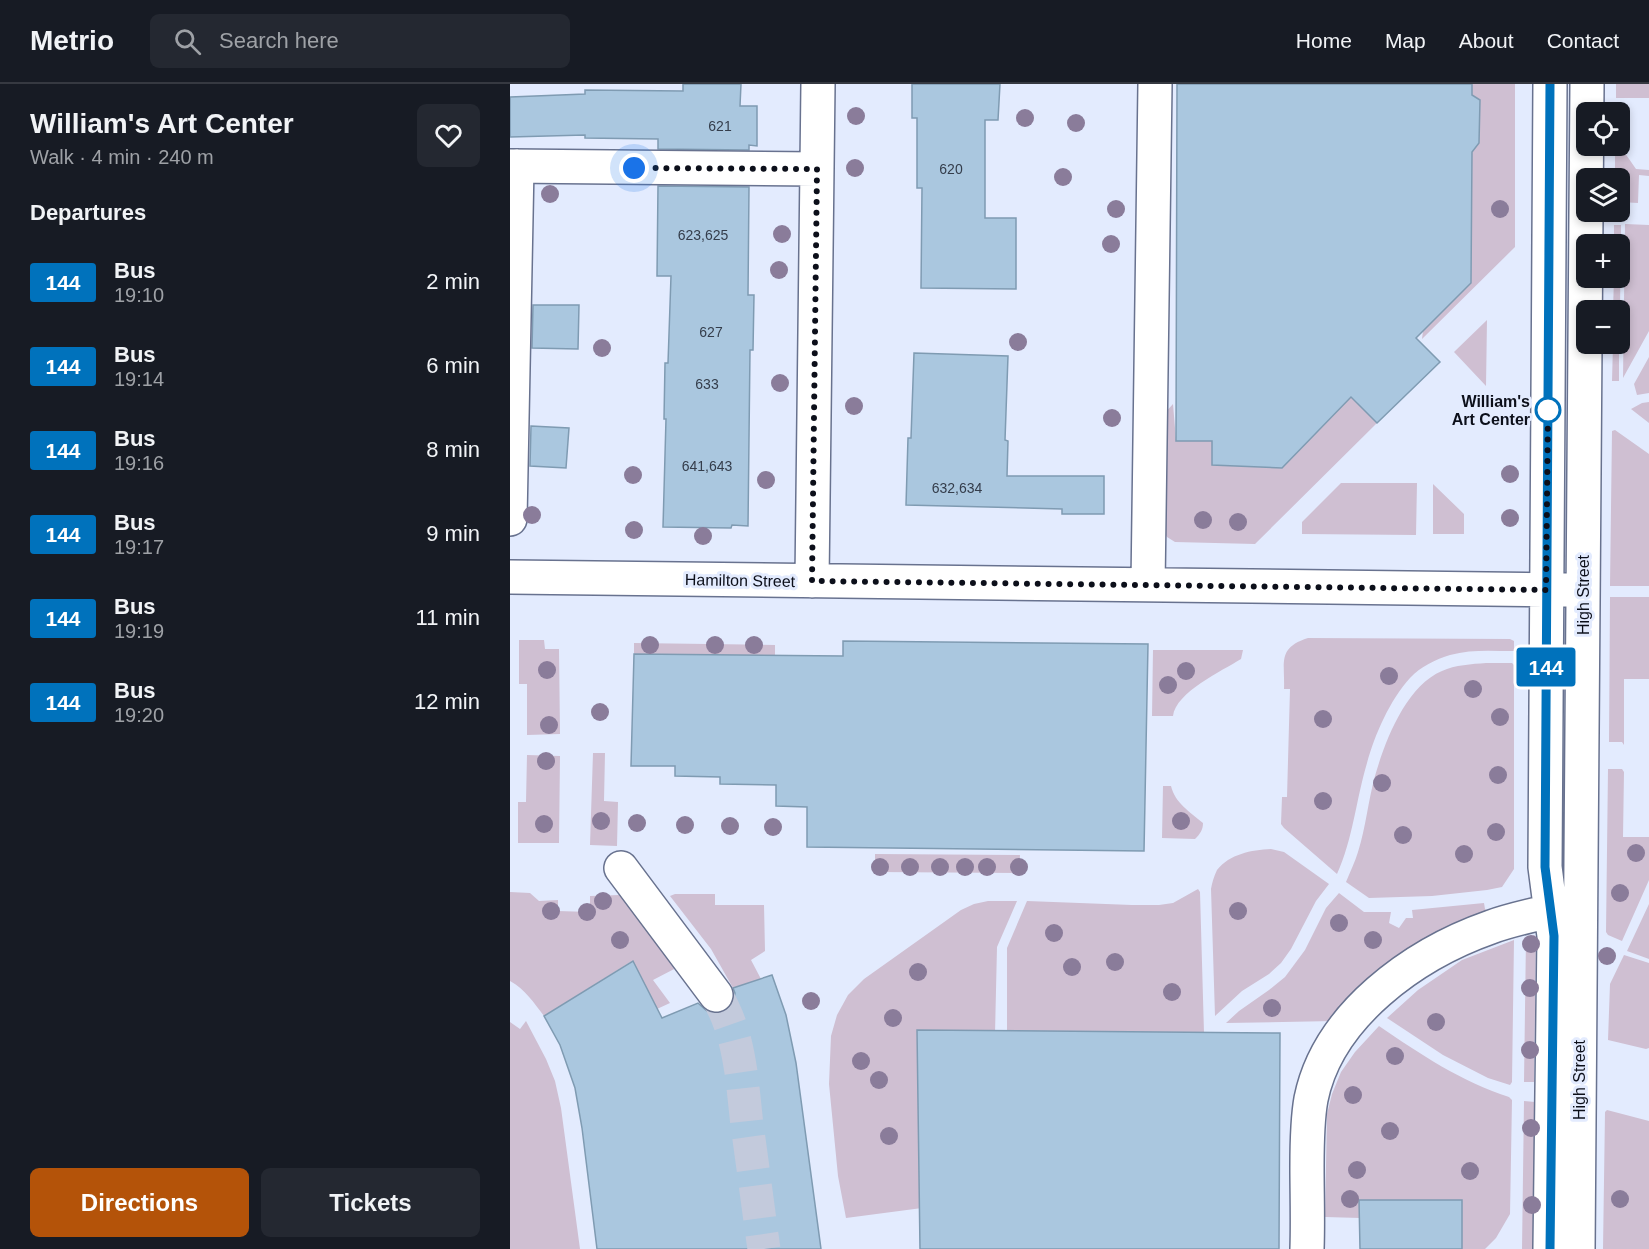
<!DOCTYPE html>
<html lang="en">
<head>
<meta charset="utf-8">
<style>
	:root { --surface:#171b24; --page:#242831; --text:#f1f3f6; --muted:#9ea1a6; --line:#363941; --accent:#b45309 }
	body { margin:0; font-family:Arial,sans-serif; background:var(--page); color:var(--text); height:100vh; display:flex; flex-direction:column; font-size:22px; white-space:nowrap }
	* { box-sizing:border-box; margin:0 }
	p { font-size:20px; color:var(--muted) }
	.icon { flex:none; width:33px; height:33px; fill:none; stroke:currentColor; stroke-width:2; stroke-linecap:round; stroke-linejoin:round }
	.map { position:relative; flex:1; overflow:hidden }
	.sheet { display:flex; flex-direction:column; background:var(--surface); width:510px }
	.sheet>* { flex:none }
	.badge { padding:0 12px; border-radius:4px; font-size:21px; line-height:39px }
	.tools { position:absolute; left:1066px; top:18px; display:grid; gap:12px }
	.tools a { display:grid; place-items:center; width:54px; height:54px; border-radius:9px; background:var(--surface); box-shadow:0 3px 9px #0003; font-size:30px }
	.you { position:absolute; width:30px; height:30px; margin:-15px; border:4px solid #fff; border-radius:50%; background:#1a73e8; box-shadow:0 0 0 9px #1a73e833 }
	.map>.badge { position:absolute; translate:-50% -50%; box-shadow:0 0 0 3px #fff }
	h2 { padding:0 30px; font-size:22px; line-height:54px }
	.round { display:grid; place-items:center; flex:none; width:63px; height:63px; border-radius:9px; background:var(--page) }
	.head { display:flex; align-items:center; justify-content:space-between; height:102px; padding:0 30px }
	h1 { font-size:28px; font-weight:700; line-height:45px }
	.button { display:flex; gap:12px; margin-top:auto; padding:12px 30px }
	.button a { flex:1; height:69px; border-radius:9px; background:var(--accent); color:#fff; font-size:24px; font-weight:700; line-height:69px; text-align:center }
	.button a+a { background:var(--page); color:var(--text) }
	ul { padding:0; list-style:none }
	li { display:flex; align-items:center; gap:18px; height:84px; padding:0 30px }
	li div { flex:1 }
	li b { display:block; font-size:22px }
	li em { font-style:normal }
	li .badge { min-width:66px; font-weight:700; text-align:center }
	header { display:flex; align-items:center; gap:36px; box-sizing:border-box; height:84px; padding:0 30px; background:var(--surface); border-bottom:2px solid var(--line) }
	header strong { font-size:28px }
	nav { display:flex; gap:33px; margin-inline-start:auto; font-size:21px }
	.search { width:420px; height:54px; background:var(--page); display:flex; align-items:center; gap:15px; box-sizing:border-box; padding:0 21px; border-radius:9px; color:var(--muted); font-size:22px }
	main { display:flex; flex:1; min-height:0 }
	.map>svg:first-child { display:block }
	.green { fill:#cfbfd2 }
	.building { fill:#aac7df; stroke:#7f9bb2; stroke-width:1.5 }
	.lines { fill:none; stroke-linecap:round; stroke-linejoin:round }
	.minor-tunnel { stroke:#c3cadc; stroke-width:33; stroke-dasharray:33 16; stroke-linecap:butt }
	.minor-casing { stroke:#68728f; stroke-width:36 }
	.minor { stroke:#fff; stroke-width:33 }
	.tree { fill:#8a7c9a }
	.line-casing { stroke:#fff; stroke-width:14 }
	.line { stroke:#0072bc; stroke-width:9 }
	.walk { stroke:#0c0f1a; stroke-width:6; stroke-dasharray:0 10.8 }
	.stop-dot { fill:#fff; stroke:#0072bc; stroke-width:3 }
	.labels { text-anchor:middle; stroke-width:6; stroke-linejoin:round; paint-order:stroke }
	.number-label { font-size:14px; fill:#343d4b }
	.stop-label { font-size:16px; font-weight:bold; fill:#0c0f1a; stroke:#e3ebfe; text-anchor:end }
	.street-label { font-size:16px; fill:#0c0f1a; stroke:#e3ebfe }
</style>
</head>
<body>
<header>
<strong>Metrio</strong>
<div class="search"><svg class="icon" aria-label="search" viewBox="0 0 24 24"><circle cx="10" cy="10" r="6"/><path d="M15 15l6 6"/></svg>Search here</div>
<nav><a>Home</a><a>Map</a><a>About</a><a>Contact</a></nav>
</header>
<main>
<section class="sheet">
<div class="head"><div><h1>William's Art Center</h1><p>Walk · 4 min · 240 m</p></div><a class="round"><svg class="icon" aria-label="heart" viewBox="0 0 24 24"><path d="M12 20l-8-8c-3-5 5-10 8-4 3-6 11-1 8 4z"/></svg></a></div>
<h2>Departures</h2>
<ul>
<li><span class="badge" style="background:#0072bc;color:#fff">144</span><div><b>Bus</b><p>19:10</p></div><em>2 min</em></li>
<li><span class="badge" style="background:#0072bc;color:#fff">144</span><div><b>Bus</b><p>19:14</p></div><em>6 min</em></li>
<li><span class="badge" style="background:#0072bc;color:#fff">144</span><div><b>Bus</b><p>19:16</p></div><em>8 min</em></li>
<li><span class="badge" style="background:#0072bc;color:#fff">144</span><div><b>Bus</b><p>19:17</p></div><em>9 min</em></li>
<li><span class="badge" style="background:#0072bc;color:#fff">144</span><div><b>Bus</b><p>19:19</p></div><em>11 min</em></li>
<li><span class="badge" style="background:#0072bc;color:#fff">144</span><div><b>Bus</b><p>19:20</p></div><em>12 min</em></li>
</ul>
<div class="button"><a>Directions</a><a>Tickets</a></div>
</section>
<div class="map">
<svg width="1139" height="1165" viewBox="0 0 1139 1165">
	<rect width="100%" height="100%" fill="#e3ebfe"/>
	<path class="green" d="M962,0h43v163l-93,92 1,-8 48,-48 1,-132 7,-8 1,-42 -8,-6z
		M1106,0h33v14h-33z
		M1105,62h5l16,23 13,1v6l-10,-1 -1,28 -18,-1v-24h-5z
		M1115,140l24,1v106l-26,47z
		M1104,141h7l-1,85h-7l1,-32h6v-34h-6z
		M977,236l-1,66 -32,-34z
		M1103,260h6v37h-7z
		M1139,273v36l-12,2 -3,-11z
		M839,311l28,28 -122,121 -80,-2 -8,-5 -4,-7 -1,-114 11,-12 3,36 36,1v20l4,4 66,3z
		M1139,318v21l-18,-14 11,-6z
		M1105,346l34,24v132h-39l2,-155z
		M831,399h76l-1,52 -114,-1v-12z
		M923,400l31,30v20h-31z
		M1100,513h39v82h-25v66l-2,-3h-13z
		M798,554l202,1 4,2v10c-22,0 -43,-2 -64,4 -14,4 -30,12 -40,23 -20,22 -35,56 -43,85 -11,37 -14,76 -30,111l-53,-46 -3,-4 1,-27h5l3,-108h-6c1,-27 -7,-41 24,-51z
		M9,556h25l1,9h14l1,85 -33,1v-51h-8z
		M124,559l141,2v11l-141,-2z
		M643,566h90l-2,9c-19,12 -65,33 -68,57h-21z
		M976,579h26l2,2v204l-12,18 -15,3 -55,6 -63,2 -23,-16c4,-10 9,-20 12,-30 8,-25 10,-51 17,-76 10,-35 31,-90 67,-105 13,-6 30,-7 44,-8z
		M83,669h12l-1,48 14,1 -1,44 -27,-1z
		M17,671l33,1 -1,87h-41v-41h8z
		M1098,685h14l2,3 -1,65h26v43l-27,61 -14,-6 -2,-3z
		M653,702h8c4,17 19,26 32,37 0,7 -3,11 -8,16l-33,-1z
		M761,765l13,3 45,32 -13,17 -25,48 -10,14 -12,11 -27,17 -27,25 -4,-127c1,-6 3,-13 6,-19 13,-16 34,-20 54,-21z
		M365,770l145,1 -1,18 -144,-1z
		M688,805l2,3 4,141h-197v-85l20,-47 105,4h27l14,-2z
		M0,808l20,1 9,8 19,-1v11l32,1v-16l29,-1 7,2 52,70 -25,13 17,23 -13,6 -25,-48 -88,55c-10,-13 -19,-27 -34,-35z
		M829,809l25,19h27l-2,11 10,5 7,-10h7l-1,-8 72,-7 1,6 5,4 -156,108 -108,2 13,-12 30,-21 16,-13 20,-27 21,-42z
		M165,810h40v11h49l1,46 -14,9 10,19 -28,9 -22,-39 -41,-53z
		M478,817h29l-20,46 -2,87 -73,174 -76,10 -8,-42 -9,-92 2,-48 6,-21 11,-20 16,-16 97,-69 13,-6z
		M1139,820v55l-22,-8z
		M1024,851l2,2 -2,145h-10l2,-145z
		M1004,856l-2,142 -2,3 -22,-7 -45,-23 -56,-37 31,-28 44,-30z
		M1114,871l25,8v85l-3,1 -38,-9 2,-56z
		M16,937l20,38 9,22 6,27 19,141h-70v-227l10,7z
		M869,942c41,28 83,56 130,71l3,3 -2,114 -14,24 -11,11h-23v-49l-102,18 -35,-1 2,-103 5,-20 9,-22 14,-20z
		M1014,1017l11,1 -2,147h-11z
		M1097,1026l42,11v128h-46l2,-137z"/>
	<path class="building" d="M173,0h58l-1,22h17v40l-8,-1v5l-91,-1v-10l-73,-1v-3l-75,2v-40l75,-3v-4l98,1z
		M402,0h88l-2,36h-13v98h31v71l-95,-1 1,-100h-5v-70h-5z
		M667,0h295v11l8,5 -1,43 -7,9 -1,131 -55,55 24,24 -63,61 -26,-26 -69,71 -70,-3v-24h-36z
		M148,102l91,1 -1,108h6l-1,55h-3l-2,176 -16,-1 -1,3 -68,-1 3,-108h-2l1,-56h3l3,-87h-14z
		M23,221h46l-1,44 -46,-1z
		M404,269l94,3 -3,84 3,1 -1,35h97v38h-42v-5l-156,-4 2,-67h3z
		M21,342l38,2 -3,40 -36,-2z
		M333,557l305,3 -4,207 -337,-4v-40l-31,-1v-21l-56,-1v-7l-45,-1v-10h-44l3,-112 209,2z
		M123,877l29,57 36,-15 10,9 11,1 9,-3 5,-7 2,-10 -2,-5 39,-13 14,40 10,48 25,186h-224l-15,-121 -7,-40 -15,-43 -16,-29z
		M407,946l363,3 -1,216h-359z
		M849,1116h103v49h-102z"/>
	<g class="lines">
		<path class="minor-tunnel" d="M206,911c24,38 26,86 31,130 6,41 11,83 17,124"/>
		<defs>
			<path id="minor" d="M0,82l307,3
				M0,435l7,-353
				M0,493l1059,13
				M302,497l6,-497
				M638,501l7,-501
				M111,784l95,127
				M797,1165c1,-27 0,-55 0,-82 0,-22 0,-46 4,-68 17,-84 103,-145 180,-172 24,-9 54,-14 79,-21
				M1040,1165l4,-313 -9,-69 5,-783
				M1068,1165l9,-1165"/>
		</defs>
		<use href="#minor" class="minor-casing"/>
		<use href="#minor" class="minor"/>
	</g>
	<g class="tree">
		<circle cx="346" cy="32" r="9"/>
		<circle cx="515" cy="34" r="9"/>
		<circle cx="566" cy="39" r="9"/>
		<circle cx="345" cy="84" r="9"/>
		<circle cx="553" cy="93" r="9"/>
		<circle cx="40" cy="110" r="9"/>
		<circle cx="606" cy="125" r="9"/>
		<circle cx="990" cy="125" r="9"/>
		<circle cx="272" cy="150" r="9"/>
		<circle cx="601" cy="160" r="9"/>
		<circle cx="269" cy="186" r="9"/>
		<circle cx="508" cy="258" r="9"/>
		<circle cx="92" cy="264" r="9"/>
		<circle cx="270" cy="299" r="9"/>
		<circle cx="344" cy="322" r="9"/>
		<circle cx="602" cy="334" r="9"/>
		<circle cx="1000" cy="390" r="9"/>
		<circle cx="123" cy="391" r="9"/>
		<circle cx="256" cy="396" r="9"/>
		<circle cx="22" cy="431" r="9"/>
		<circle cx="1000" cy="434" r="9"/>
		<circle cx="693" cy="436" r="9"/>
		<circle cx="728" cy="438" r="9"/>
		<circle cx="124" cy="446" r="9"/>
		<circle cx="193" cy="452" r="9"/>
		<circle cx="140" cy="561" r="9"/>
		<circle cx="205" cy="561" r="9"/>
		<circle cx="244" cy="561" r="9"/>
		<circle cx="37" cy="586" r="9"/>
		<circle cx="676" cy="587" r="9"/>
		<circle cx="879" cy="592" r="9"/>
		<circle cx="658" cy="601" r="9"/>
		<circle cx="963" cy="605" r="9"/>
		<circle cx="90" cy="628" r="9"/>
		<circle cx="990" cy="633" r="9"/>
		<circle cx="813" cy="635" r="9"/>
		<circle cx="39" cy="641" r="9"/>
		<circle cx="36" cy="677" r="9"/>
		<circle cx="988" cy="691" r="9"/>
		<circle cx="872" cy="699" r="9"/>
		<circle cx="813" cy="717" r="9"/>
		<circle cx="91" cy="737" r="9"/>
		<circle cx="671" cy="737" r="9"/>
		<circle cx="127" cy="739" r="9"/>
		<circle cx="34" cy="740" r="9"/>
		<circle cx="175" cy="741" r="9"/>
		<circle cx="220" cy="742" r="9"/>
		<circle cx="263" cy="743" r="9"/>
		<circle cx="986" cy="748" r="9"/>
		<circle cx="893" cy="751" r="9"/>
		<circle cx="1126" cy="769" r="9"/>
		<circle cx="954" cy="770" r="9"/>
		<circle cx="370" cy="783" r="9"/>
		<circle cx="400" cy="783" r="9"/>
		<circle cx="430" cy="783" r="9"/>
		<circle cx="455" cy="783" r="9"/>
		<circle cx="477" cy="783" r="9"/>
		<circle cx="509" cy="783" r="9"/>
		<circle cx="1110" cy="809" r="9"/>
		<circle cx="93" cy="817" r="9"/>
		<circle cx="41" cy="827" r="9"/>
		<circle cx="728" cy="827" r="9"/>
		<circle cx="77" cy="828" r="9"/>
		<circle cx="829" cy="839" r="9"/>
		<circle cx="544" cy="849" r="9"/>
		<circle cx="110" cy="856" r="9"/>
		<circle cx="863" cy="856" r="9"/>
		<circle cx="1021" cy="860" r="9"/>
		<circle cx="1097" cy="872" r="9"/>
		<circle cx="605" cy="878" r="9"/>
		<circle cx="562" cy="883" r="9"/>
		<circle cx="408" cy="888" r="9"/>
		<circle cx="1020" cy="904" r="9"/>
		<circle cx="662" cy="908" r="9"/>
		<circle cx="301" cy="917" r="9"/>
		<circle cx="762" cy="924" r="9"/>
		<circle cx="383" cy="934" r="9"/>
		<circle cx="926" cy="938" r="9"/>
		<circle cx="1020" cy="966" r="9"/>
		<circle cx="885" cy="972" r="9"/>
		<circle cx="351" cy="977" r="9"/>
		<circle cx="369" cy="996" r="9"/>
		<circle cx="843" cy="1011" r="9"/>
		<circle cx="1021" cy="1044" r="9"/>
		<circle cx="880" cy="1047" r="9"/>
		<circle cx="379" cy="1052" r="9"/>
		<circle cx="847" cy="1086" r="9"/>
		<circle cx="960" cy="1087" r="9"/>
		<circle cx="840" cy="1115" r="9"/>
		<circle cx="1110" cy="1115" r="9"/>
		<circle cx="1022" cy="1121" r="9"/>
	</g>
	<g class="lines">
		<defs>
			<path id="line" d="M1040,1165l4,-313 -9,-69 5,-783"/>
		</defs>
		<use href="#line" class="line-casing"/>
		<use href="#line" class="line"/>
		<path class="walk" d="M124,84l183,1 -5,412 734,9 2,-180"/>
	</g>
	<circle class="stop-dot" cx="1038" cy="326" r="12"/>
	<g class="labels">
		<g class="number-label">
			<text x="210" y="47">621</text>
			<text x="441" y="90">620</text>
			<text x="193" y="156">623,625</text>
			<text x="201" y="253">627</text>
			<text x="197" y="305">633</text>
			<text x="197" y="387">641,643</text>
			<text x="447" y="409">632,634</text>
		</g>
		<g class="stop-label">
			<text x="1020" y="323">William's<tspan x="1020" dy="18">Art Center</tspan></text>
		</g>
		<g class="street-label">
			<text transform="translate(230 496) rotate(1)" y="6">Hamilton Street</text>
			<text transform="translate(1073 511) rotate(-90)" y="6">High Street</text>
			<text transform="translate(1069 996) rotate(-90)" y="6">High Street</text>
		</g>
	</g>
</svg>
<div class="tools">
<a><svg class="icon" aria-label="locate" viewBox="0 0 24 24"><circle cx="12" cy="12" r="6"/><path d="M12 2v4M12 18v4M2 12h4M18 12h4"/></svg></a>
<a><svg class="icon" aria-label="layers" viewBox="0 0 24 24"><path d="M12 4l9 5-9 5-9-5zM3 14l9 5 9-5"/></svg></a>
<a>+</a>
<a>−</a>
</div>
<div class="you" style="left:124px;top:84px"></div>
<b class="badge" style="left:1036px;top:583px;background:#0072bc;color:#fff">144</b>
</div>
</main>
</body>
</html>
